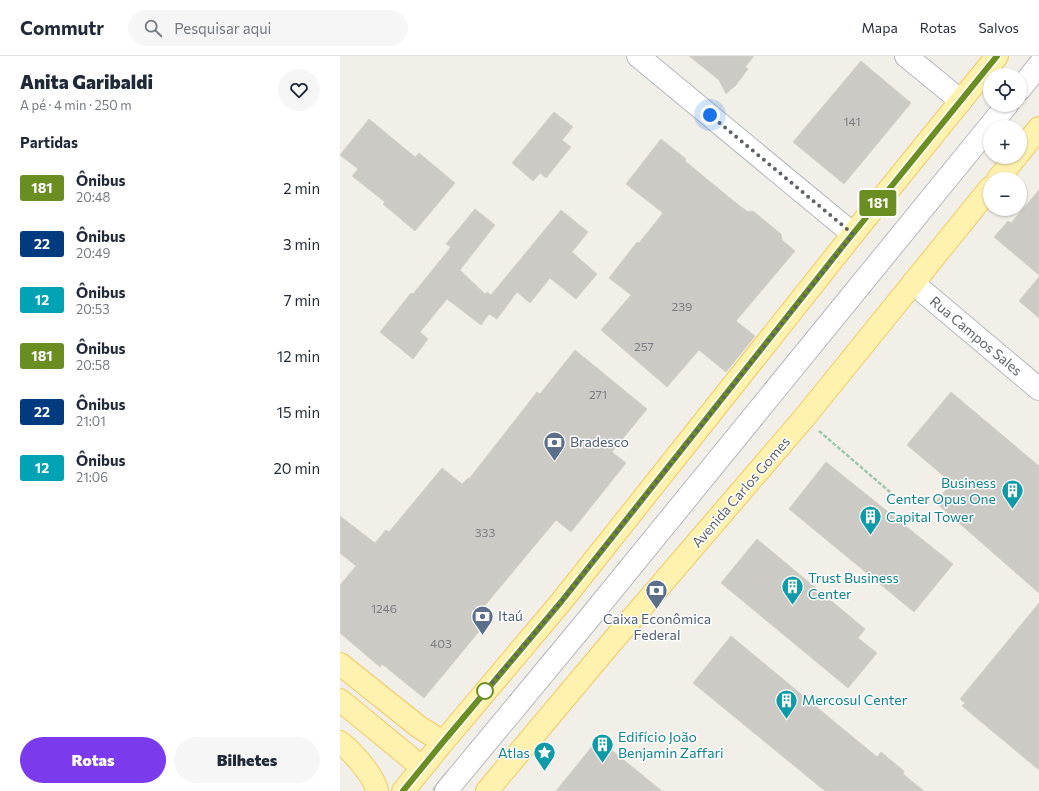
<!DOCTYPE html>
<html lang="pt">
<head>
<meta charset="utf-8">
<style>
	:root { --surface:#fff; --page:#f6f6f7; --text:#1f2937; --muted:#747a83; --line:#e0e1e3; --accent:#7c3aed }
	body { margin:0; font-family:Commissioner,sans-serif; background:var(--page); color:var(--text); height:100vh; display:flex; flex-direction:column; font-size:15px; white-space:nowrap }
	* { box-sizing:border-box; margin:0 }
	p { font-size:13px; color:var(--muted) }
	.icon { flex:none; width:22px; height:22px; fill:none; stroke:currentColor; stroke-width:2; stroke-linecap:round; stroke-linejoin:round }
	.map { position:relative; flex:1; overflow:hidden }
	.details { display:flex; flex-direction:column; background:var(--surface); width:340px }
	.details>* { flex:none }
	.badge { padding:0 8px; border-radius:3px; font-size:14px; line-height:26px }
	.controls { position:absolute; left:643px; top:12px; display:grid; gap:8px }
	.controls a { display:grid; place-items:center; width:44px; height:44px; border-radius:50%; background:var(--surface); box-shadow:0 1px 3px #0004; font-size:20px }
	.you { position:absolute; width:20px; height:20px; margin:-10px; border:3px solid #fff; border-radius:50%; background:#1a73e8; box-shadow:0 0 0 6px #1a73e833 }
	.map>.badge { position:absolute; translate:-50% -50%; box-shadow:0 0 0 2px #fff }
	h2 { padding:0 20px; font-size:15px; line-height:36px }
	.round { display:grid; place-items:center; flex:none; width:42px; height:42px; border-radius:21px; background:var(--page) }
	.summary { display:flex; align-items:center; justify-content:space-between; height:68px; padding:0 20px }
	h1 { font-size:19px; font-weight:800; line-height:30px }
	.action { display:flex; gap:8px; margin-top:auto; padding:8px 20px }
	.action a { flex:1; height:46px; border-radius:24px; background:var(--accent); color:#fff; font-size:16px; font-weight:800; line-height:46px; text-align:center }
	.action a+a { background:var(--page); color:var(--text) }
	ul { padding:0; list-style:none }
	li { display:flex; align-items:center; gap:12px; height:56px; padding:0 20px }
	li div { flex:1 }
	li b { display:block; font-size:15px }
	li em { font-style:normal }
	li .badge { min-width:44px; font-weight:700; text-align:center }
	header { display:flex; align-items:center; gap:24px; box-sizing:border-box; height:56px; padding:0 20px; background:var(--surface); border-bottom:1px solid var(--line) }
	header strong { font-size:19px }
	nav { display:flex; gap:22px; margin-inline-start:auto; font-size:14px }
	.search { width:280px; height:36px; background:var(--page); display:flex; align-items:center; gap:10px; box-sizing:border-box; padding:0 14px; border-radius:22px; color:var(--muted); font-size:15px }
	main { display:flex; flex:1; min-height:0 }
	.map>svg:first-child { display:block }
	.building { fill:#cccac5; stroke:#d6d1c6 }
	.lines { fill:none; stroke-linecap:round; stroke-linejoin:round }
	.major-tunnel { stroke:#ccccc8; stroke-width:22; stroke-dasharray:22 11; stroke-linecap:butt }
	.minor-casing { stroke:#b5b8bc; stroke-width:24 }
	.major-casing { stroke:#f2c960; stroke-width:24 }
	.path { stroke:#9cc7a9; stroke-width:2.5; stroke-dasharray:4 2; stroke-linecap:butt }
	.minor { stroke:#fff; stroke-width:22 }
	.major { stroke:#fff2af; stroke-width:22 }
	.line-casing { stroke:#fff; stroke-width:9 }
	.line { stroke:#6b8e23; stroke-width:6 }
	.walk { stroke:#5f6368; stroke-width:4; stroke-dasharray:0 7.2 }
	.stop-dot { fill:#fff; stroke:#6b8e23; stroke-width:2 }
	.labels { text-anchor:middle; stroke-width:3; stroke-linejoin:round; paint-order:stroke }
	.number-label { font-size:12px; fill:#7a7d7f }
	.street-label { font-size:14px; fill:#5f6368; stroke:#fff }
	.service-label { font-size:14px; fill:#4e5e75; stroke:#fff; text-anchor:start }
	.culture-label { font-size:14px; fill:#0d838f; stroke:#fff; text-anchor:start }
</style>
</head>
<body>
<header>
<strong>Commutr</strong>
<div class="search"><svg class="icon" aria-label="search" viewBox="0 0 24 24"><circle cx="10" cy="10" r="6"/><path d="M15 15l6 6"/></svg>Pesquisar aqui</div>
<nav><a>Mapa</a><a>Rotas</a><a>Salvos</a></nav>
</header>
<main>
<section class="details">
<div class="summary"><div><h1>Anita Garibaldi</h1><p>A pé · 4 min · 250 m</p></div><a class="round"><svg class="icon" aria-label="heart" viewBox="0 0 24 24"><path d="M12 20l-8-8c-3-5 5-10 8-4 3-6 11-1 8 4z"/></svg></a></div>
<h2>Partidas</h2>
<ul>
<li><span class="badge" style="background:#6b8e23;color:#fff">181</span><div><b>Ônibus</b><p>20:48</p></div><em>2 min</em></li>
<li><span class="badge" style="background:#003b80;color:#fff">22</span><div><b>Ônibus</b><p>20:49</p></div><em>3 min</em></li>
<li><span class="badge" style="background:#00a3b4;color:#fff">12</span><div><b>Ônibus</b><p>20:53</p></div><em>7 min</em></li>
<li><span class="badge" style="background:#6b8e23;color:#fff">181</span><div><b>Ônibus</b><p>20:58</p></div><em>12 min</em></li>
<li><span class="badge" style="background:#003b80;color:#fff">22</span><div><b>Ônibus</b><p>21:01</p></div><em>15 min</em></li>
<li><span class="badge" style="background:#00a3b4;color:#fff">12</span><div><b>Ônibus</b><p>21:06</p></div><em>20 min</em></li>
</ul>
<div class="action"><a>Rotas</a><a>Bilhetes</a></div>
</section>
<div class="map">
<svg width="699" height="735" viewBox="0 0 699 735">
	<rect width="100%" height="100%" fill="#f1efe8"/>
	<path class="building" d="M349,0h65l-9,11 3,2 -12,16 -10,9 -7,-14z
		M521,5l50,42 -67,81 -51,-42z
		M214,56l19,15 -11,13 9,7 -25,31 -6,-5 -7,8 -21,-18z
		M29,63l46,38 4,-4 36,30 -40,48 -32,-27 2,-2 -33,-26 6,-7 -18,-14z
		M321,83l25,20 -1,2 51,42 12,9 5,-1 28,23 1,6 13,11 -59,70 19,15 -29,36 -27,-22 -32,37 -66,-57 30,-35 -22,-17 28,-36 2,1 24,-30 -37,-29z
		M699,134v85l-45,-38 14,-16 3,2z
		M135,153l20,16 -35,45 25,24 2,-2 4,3 70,-85 27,22 -16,20 25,22 -21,25 -26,-21 -20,25 -13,-11 -20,27 -8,-5 -8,11 -34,-26 -27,33 8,7 -15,20 -33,-27 31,-39 2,1 38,-47 -5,-3z
		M699,221v41l-20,-17z
		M235,294l72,59 -35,43 14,11 -55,69 -15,-12 -74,89 9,8 -67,81 -42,-34 -2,3 -40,-34v-48l16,-19 -16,-13v-37l35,27 11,-13 3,2 53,-64 20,16 6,-6 1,1 68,-87 3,2z
		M611,336l88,74v127l-104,-91 17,-19 -45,-38z
		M486,406l127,102 -39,48 -125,-103z
		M417,483l108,90 -7,9 19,15 -29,35 -127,-105z
		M699,547v167l-77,-64 3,-3 -5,-4z
		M391,580l146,121 4,-5 23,19 -1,3 21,17h-99l-132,-108z
		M258,683l64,52h-106z"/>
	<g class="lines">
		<path class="major-tunnel" d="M73,704l39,31"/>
		<defs>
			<path id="minor" d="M298,0l215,178
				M566,0l55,45
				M680,33l19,-24
				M573,227l126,106
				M106,735l140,-169 421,-517"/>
			<path id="major" d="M680,96l19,-24
				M658,123l18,-22
				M0,608l79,63 24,15
				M0,644l73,60
				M0,686c12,9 35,35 37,49
				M63,735l40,-49 118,-140 292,-368 144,-178
				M147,735l124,-148 193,-225 186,-230"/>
		</defs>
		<use href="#minor" class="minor-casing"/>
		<use href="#major" class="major-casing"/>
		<path class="path" d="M479,375l71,61"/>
		<use href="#minor" class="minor"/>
		<use href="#major" class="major"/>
	</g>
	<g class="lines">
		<defs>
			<path id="line" d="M63,735l40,-49 118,-140 282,-356 154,-190"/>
		</defs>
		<use href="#line" class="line-casing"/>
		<use href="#line" class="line"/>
		<path class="walk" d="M145,635l-3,4 79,-93 292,-368 -143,-119"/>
	</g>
	<defs>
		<symbol id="bank-pin" viewBox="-11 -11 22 30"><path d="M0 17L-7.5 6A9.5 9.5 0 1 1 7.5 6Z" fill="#5c6f8a" stroke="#fff"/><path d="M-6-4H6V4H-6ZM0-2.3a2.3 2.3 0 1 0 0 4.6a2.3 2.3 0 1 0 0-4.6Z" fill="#fff"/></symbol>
		<symbol id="building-pin" viewBox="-11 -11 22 30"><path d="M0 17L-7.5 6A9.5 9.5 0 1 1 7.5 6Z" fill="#0f9aa8" stroke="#fff"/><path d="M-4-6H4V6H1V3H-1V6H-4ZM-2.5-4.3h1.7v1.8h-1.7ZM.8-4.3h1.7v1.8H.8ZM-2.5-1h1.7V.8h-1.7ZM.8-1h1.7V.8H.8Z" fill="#fff"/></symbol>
		<symbol id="sight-pin" viewBox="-11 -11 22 30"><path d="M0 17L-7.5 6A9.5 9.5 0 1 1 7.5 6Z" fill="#0f9aa8" stroke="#fff"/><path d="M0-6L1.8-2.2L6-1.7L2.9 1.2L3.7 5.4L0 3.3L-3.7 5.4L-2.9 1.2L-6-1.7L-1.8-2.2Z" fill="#fff"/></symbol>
	</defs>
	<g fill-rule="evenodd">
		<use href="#bank-pin" x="202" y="374" width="25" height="34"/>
		<use href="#building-pin" x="660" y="422" width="25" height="34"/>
		<use href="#building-pin" x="518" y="448" width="25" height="34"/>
		<use href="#building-pin" x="440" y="518" width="25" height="34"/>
		<use href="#bank-pin" x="304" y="522" width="25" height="34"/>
		<use href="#bank-pin" x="130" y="548" width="25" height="34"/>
		<use href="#building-pin" x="434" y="632" width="25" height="34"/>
		<use href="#building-pin" x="250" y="676" width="25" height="34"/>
		<use href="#sight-pin" x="192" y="684" width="25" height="34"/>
	</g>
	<circle class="stop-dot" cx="145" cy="635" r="8"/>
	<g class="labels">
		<g class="number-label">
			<text x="512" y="70">141</text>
			<text x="342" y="255">239</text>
			<text x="304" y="295">257</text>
			<text x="258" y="343">271</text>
			<text x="145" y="481">333</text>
			<text x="44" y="557">1246</text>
			<text x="101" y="592">403</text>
		</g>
		<g class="street-label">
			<text transform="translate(636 280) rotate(40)" y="5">Rua Campos Sales</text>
			<text transform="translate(401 436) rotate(-49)" y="5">Avenida Carlos Gomes</text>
		</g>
		<g class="service-label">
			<text x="230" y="391">Bradesco</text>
			<text x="158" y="565">Itaú</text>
			<text x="317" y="568" text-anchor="middle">Caixa Econômica<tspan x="317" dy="16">Federal</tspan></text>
		</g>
		<g class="culture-label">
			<text x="656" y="432" text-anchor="end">Business<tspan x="656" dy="16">Center Opus One</tspan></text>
			<text x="546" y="466">Capital Tower</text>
			<text x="468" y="527">Trust Business<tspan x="468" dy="16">Center</tspan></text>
			<text x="462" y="649">Mercosul Center</text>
			<text x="278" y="686">Edifício João<tspan x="278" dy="16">Benjamin Zaffari</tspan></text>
			<text x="190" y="702" text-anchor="end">Atlas</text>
		</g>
	</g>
</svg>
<div class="controls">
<a><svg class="icon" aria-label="locate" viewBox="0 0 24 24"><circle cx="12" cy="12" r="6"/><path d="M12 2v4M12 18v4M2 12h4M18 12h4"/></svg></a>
<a>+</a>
<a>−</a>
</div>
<div class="you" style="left:370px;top:59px"></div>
<b class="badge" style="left:538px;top:147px;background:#6b8e23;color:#fff">181</b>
</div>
</main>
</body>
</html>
